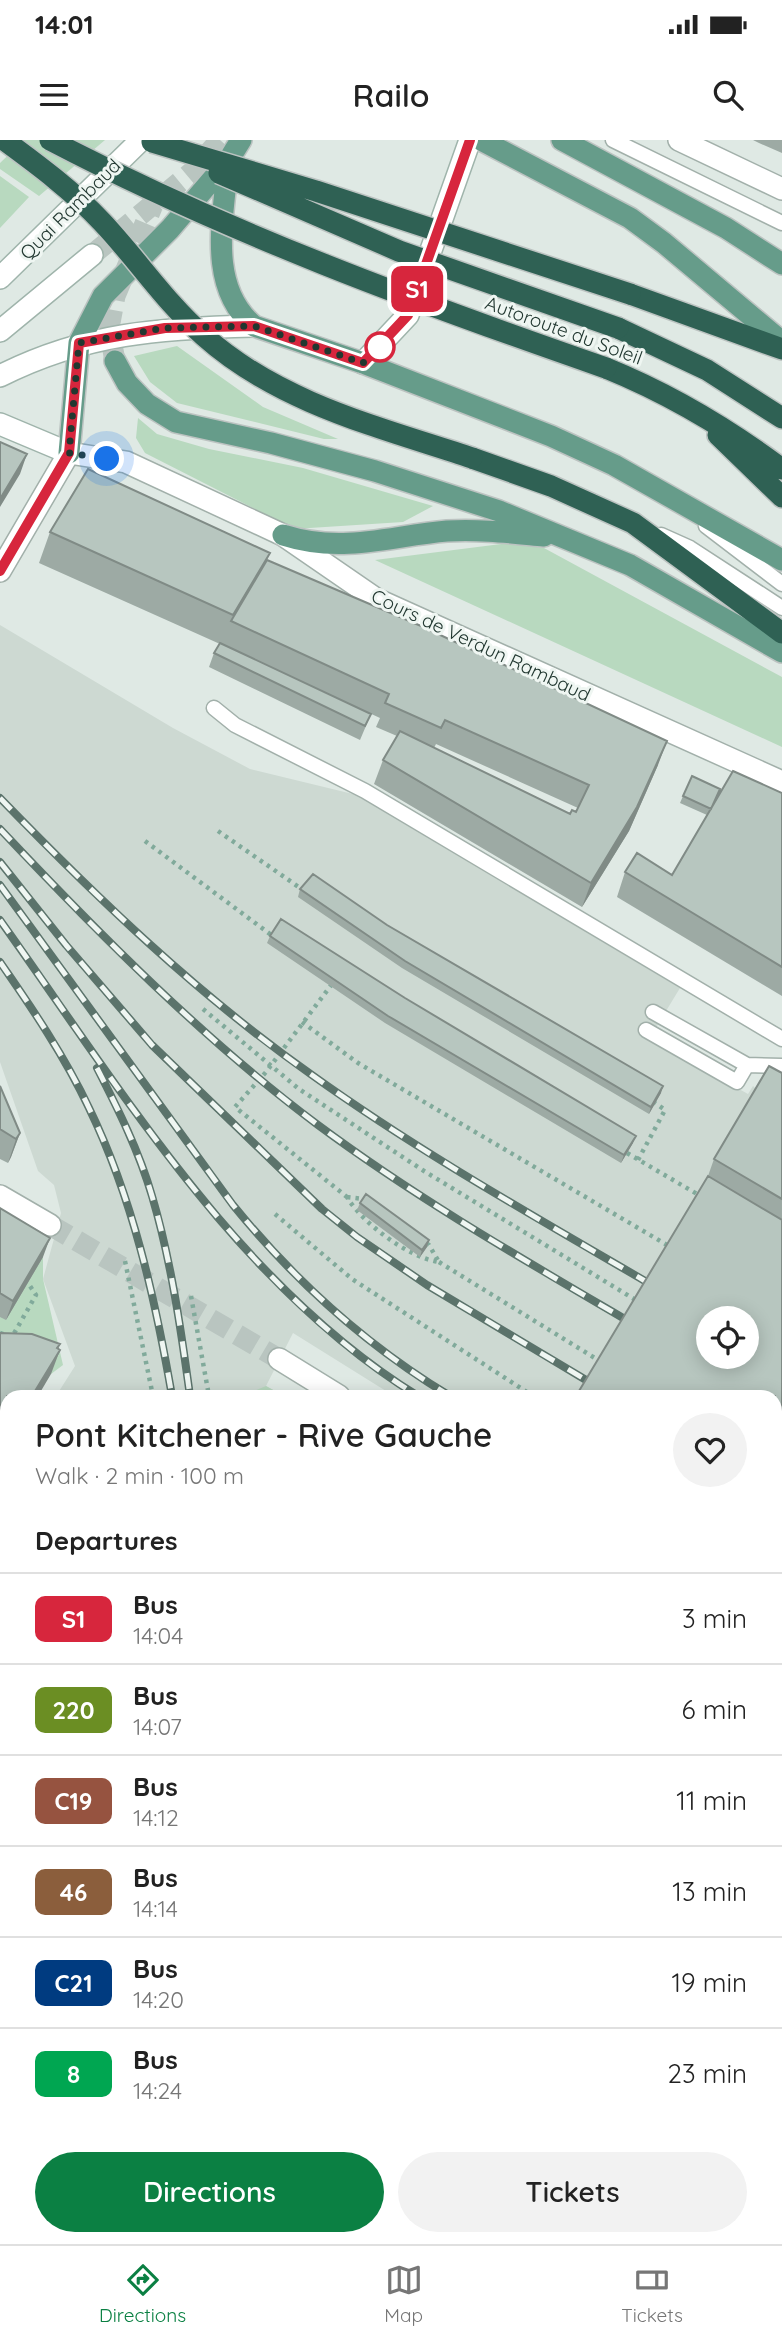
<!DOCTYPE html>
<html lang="en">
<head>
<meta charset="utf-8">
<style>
	:root { --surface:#fff; --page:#f2f2f2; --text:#222; --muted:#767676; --line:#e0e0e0; --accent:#0b8043 }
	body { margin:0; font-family:Quicksand,sans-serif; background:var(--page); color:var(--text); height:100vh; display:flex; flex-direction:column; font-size:26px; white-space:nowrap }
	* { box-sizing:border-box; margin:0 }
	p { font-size:23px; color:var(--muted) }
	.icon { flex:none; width:38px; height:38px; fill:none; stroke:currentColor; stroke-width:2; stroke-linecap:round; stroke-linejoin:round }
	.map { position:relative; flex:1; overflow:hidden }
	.side { position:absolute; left:0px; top:1250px; width:782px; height:856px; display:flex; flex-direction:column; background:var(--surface); border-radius:21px 21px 0 0; box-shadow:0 4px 18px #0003 }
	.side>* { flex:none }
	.badge { padding:0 14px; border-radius:10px; font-size:24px; line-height:46px }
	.buttons { position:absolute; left:696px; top:1166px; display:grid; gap:14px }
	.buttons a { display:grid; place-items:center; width:63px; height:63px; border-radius:50%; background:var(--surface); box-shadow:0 4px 18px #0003; font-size:35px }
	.you { position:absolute; width:35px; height:35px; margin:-18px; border:5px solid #fff; border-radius:50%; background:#1a73e8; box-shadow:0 0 0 10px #1a73e833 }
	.map>.badge { position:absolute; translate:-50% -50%; box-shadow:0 0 0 4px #fff }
	h2 { padding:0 35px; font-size:26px; line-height:63px }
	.round { display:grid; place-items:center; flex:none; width:74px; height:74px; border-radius:37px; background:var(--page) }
	.head { display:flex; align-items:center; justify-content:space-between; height:119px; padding:0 35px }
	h1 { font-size:33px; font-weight:600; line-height:52px }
	.cta { display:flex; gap:14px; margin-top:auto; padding:14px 35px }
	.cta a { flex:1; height:80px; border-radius:42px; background:var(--accent); color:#fff; font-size:28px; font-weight:600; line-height:80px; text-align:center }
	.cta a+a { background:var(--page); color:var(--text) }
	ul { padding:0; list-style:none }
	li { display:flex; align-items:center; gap:21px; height:91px; padding:0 35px; border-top:2px solid var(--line) }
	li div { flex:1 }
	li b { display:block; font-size:26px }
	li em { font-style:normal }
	li .badge { min-width:77px; font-weight:700; text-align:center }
	.status { display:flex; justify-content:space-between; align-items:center; height:49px; padding:0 35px; background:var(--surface); direction:ltr }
	.status svg { height:19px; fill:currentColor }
	header { display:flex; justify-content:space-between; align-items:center; height:91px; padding:0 35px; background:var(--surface); font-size:32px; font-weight:600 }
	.menu { display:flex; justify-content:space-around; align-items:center; height:98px; border-top:2px solid var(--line); background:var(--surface); font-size:19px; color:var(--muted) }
	.menu a { display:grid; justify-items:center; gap:4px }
	.menu .selected { color:var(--accent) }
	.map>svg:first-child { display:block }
	.built { fill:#cdd9d2; fill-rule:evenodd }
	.green { fill:#b8d9bf }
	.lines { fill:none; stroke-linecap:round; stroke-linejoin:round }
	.street-tunnel { stroke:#b9c5c0; stroke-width:21; stroke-dasharray:21 10; stroke-linecap:butt }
	.primary-tunnel { stroke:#b9c5c0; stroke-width:21; stroke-dasharray:21 10; stroke-linecap:butt }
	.lane-casing { stroke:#a2b0aa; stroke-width:17 }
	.street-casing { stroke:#a2b0aa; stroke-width:24 }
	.secondary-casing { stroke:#9fb4ab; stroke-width:24 }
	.primary-casing { stroke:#bcc3c1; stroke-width:24 }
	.highway-casing { stroke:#bcc3c1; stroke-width:24 }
	.path { stroke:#81aa9b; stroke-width:4.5; stroke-dasharray:3.5 5; stroke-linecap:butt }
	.lane { stroke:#fff; stroke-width:14 }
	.street { stroke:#fff; stroke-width:21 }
	.secondary { stroke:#fff; stroke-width:21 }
	.primary { stroke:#669c8a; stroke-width:21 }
	.highway { stroke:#2f6154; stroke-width:21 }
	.tram { stroke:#5b736b; stroke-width:2 }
	.rail-casing { stroke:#5b736b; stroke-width:8 }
	.rail { stroke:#eff6f2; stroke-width:5; stroke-dasharray:16; stroke-linecap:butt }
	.highway-bridge-casing { stroke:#bcc3c1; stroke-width:24; stroke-linecap:butt }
	.highway-bridge { stroke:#2f6154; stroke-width:21 }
	.wall { fill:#9daaa4; fill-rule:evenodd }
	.shaded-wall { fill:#808b86 }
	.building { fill:#b7c6bf; stroke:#808b86; stroke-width:2; fill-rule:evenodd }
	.line-casing { stroke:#fff; stroke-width:16 }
	.line { stroke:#d7263d; stroke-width:10 }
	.walk { stroke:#213730; stroke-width:7; stroke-dasharray:0 12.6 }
	.stop-dot { fill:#fff; stroke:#d7263d; stroke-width:3.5 }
	.labels { text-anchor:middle; stroke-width:6; stroke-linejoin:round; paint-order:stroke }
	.street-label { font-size:19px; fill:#213730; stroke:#eff6f2 }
</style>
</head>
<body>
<div class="status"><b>14:01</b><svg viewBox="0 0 49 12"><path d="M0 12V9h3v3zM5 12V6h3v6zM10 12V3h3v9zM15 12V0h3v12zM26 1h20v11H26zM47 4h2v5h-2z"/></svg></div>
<header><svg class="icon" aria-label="menu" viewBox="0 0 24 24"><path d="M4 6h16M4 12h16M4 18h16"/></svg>Railo<svg class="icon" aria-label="search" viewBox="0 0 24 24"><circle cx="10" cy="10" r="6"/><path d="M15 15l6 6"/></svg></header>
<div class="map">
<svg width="782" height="2104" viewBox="0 0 782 2104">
	<rect width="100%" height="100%" fill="#dfe9e4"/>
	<path class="built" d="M0,485l173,103 77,41 107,26 323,193 -31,51 99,55 5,-8 6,5 23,138v399l-7,-4v-228h-381l-101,-63 -27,53 18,10h-228l19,-30 -32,-87 18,-66 -7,-28 -16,-14 -38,-109zM709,1178h38v38h-38z
		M7,1914v184h36l-3,6h-40v-189z"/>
	<path class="green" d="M24,0h81l-66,56 -39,-27v-6z
		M0,36l29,21 -29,31z
		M177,206l86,61 75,32h-14l-147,-36 -27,-21 -16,-26z
		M138,278l19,16 52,15 94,19 130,38 -30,16 -109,7 -149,-76 -9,-15z
		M509,403l35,5 238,129v70l-407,-187z
		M43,1117v22l20,86 -12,9v-6l-11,-5 -40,-6v-40z
		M266,1246l18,10h-42z"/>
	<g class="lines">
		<path class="street-tunnel" d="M50,1085l229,134"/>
		<path class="primary-tunnel" d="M92,115l101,-84 27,-31
			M115,221l-6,-33 6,-32 37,-89"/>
		<defs>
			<path id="lane" d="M613,0l169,83
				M706,386l76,58
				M661,395l29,13 92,60
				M214,568l21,17 130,66 417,248
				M653,872l94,53 35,1
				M646,890l91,52 10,-17"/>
			<path id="street" d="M679,0l103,49
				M0,431l69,-118 57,9 157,73 93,64 406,183
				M0,1056l50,29
				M279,1219l60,37
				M775,1522l7,4
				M775,1830l7,-12
				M775,1967l7,-11
				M77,2104l4,-6
				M341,2104l3,-6
				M615,2104l3,-6
				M692,2104l4,-6"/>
			<path id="secondary" d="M0,138l141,-138
				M0,191l92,-76
				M363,223l45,-48 62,-175
				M0,236c85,-43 161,-48 254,-50
				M0,284l69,29
				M0,1839l7,4
				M430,2098l10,6"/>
			<path id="primary" d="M481,0l149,78 34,25 118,99
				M562,0l164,88 56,36
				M228,21c-4,54 -22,125 26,165l109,37 188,73 63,29 168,95
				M115,221l12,22 20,21 29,18 95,21 104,28 124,40 131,54 152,87
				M69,313l10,-110 24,-47 67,-67 58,-68 13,-21
				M283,395c59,19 106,1 164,-4 33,-2 65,2 97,5"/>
			<path id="highway" d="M630,154l152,55
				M618,188l89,42 75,48
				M606,228c64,26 121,60 176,101
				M718,295l64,62
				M472,318l79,28 82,37 149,110"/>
		</defs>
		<use href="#lane" class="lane-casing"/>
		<use href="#street" class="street-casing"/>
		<use href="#secondary" class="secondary-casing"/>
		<use href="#primary" class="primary-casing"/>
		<use href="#highway" class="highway-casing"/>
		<path class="path" d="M218,691l85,59
			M145,701l129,96
			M332,844l-66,88 -31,35 112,90
			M203,869l96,80 125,82 210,128
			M302,882l56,41 309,182
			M627,1013l70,41
			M638,1020l27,-50 -10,-7
			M347,1057l17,2 65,46 10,17c-30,-4 -77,-39 -92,-65z
			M275,1074l77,65 181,117
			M125,1121l28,135
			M439,1122l159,98
			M191,1156l18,100
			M0,1193l12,4 24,-42 -8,-12
			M0,1371l7,-11
			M775,1619l7,6"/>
		<use href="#lane" class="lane"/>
		<use href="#street" class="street"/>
		<use href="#secondary" class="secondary"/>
		<use href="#primary" class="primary"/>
		<use href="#highway" class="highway"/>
		<path class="tram" d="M775,1886l7,-11
			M775,1915l7,-12
			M646,2104l3,-6
			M661,2104l3,-6"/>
		<defs>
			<path id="rail" d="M0,658c97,100 198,197 312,277 106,76 220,140 333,206
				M0,689c99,105 203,210 318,296 97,72 201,132 305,193
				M0,722l66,83 86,100 170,164 35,28 70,48 159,95
				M0,745l233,320c61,75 134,141 217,191
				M0,780c120,168 239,366 418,476
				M0,822c32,46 65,95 89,146 44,91 66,190 83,288
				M97,928c21,41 42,83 55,128 19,64 29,134 38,200
				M775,1448l7,4
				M775,1470l7,4
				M0,2096l7,-15
				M15,2104l3,-6"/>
		</defs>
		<use href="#rail" class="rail-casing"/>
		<use href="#rail" class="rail"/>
		<defs>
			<path id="highway-bridge" d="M4,0c34,25 69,51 98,82 35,37 63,80 102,114 75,67 175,91 268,122
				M50,0c178,93 366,162 556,228
				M152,2l164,49 314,103
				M219,33l180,78 219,77"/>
		</defs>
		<use href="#highway-bridge" class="highway-bridge-casing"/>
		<use href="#highway-bridge" class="highway-bridge"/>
	</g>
	<path class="wall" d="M753,0h29v13l-23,-10z
		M50,392l220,21 -3,7 391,205 -29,66 -47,76 -208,-123 9,-24 14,-24 -21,-9 4,-9 -86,-40 77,36 -11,26 -151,-73 5,-14 6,-9 -181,-81zM436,604l142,64 -2,4 -6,2 -136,-66z
		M782,653v203l-165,-99 8,-25 47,3 35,-60 -27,-12 3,-7 31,7z
		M300,749l361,204 -12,21 -247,-146 -104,-71z
		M270,796l363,207 -12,20 -236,-140 -118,-80z
		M782,933v489l-7,-4v-162l-67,-220 6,-17z
		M0,946l20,47 -9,24 -3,6 -8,-4z
		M360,1063l69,37 -2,7 -7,10 -63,-47z
		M0,1068l43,49 -37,63 -6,-3z
		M7,1368v395l-7,-3v-383z
		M775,1476l7,4v33l-7,-4z
		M782,2027v77l-7,-6v-59z
		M203,2098h109l-3,6h-101l1,-2z
		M554,2098h12l-3,6z"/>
	<path class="shaded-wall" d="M27,314l-7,20 -20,33v-8z
		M667,601l-9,24 -29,66 -47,76 9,-24z
		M663,946l-2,7 -12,21 2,-7z
		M20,993l-9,24 -3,6 8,-24z
		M636,996l-3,7 -12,20 3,-8z
		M50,1098l-7,19 -37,63 7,-19z
		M429,1100l-2,7 -7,10 2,-7z
		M60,1204l-6,17 6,-11 -9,24 -13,22h-6z
		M7,1298v10l-7,11v-10z
		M782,1528l-7,20v-8z
		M166,2098h5l-4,6h-4z"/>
	<path class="building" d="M0,302l27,12 -27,45z
		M88,329l182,84 -37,62 -183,-83z
		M267,420l154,66 246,115 -30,66 -46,76 -208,-123 17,-29 170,83 2,-4 4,2 13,-27 -144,-65 -4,8 -56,-25 4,-9 -158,-73z
		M220,503l151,71 -6,12 -151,-73z
		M733,631l49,22v174l-157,-95 12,-19 35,22z
		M692,636l28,13 -9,20 -28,-13z
		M313,734l74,51 276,161 -12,21 -246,-146 -105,-72z
		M281,779l124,79 231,138 -12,19 -236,-139 -118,-80z
		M769,926l13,7v126l-68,-40z
		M0,946l20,47 -4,6 -16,-10z
		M708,1036l74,44v334l-7,-4v-154h-199zM709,1178h38v38h-38z
		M366,1054l63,46 -7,10 -62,-47z
		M0,1068l50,30 -37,63 -13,-8z
		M0,1193l32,1 28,10 -3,4 3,2 -28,46h-25v42l-7,11z
		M3,1371l4,2v102l-7,-4v-94z
		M775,1476l7,4v24l-7,-4z
		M0,1477l7,3v255l-7,-3z
		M776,1523l6,4v1l-7,12z
		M782,2027v54l-7,-4v-38z
		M775,2091l7,4v9h-43l3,-6h33z
		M108,2098h58l-3,6h-58z
		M173,2098h18l10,6h-31z
		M211,2098h31l10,6h-44z
		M261,2098h48l-3,6h-35z"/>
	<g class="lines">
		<defs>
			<path id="line" d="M0,431l69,-118 10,-110 86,-15 89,-2 109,37 45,-48 62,-175"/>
		</defs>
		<use href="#line" class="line-casing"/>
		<use href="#line" class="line"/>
		<path class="walk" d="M107,319l-38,-6 10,-110 86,-15 89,-2 109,37 17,-16"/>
	</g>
	<circle class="stop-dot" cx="380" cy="207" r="14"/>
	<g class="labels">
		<g class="street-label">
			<text transform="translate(70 69) rotate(-45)" y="7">Quai Rambaud</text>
			<text transform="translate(564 190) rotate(20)" y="7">Autoroute du Soleil</text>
			<text transform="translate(481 505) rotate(25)" y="7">Cours de Verdun Rambaud</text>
		</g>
	</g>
</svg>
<div class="buttons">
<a><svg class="icon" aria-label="locate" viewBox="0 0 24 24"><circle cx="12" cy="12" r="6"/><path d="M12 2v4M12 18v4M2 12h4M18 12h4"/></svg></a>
</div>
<div class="you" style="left:107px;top:319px"></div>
<b class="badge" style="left:417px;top:149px;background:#d7263d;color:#fff">S1</b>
<section class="side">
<div class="head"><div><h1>Pont Kitchener - Rive Gauche</h1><p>Walk · 2 min · 100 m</p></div><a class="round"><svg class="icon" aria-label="heart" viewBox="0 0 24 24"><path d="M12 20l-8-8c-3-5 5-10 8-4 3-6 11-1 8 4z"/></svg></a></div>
<h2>Departures</h2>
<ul>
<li><span class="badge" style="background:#d7263d;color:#fff">S1</span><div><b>Bus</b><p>14:04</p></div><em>3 min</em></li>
<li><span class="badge" style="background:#6b8e23;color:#fff">220</span><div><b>Bus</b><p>14:07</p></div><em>6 min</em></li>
<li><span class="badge" style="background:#965340;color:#fff">C19</span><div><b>Bus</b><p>14:12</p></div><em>11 min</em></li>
<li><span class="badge" style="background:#8b5e3c;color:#fff">46</span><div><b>Bus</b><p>14:14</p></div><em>13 min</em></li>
<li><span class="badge" style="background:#003b80;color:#fff">C21</span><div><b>Bus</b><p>14:20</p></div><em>19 min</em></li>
<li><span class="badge" style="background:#00a651;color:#fff">8</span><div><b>Bus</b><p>14:24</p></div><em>23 min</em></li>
</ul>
<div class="cta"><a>Directions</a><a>Tickets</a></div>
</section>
</div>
<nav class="menu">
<a class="selected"><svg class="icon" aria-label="directions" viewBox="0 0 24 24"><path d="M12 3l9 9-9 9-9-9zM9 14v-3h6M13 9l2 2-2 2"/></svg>Directions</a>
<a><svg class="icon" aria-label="map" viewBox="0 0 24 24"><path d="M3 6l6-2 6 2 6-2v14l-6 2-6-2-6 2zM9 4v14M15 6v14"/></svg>Map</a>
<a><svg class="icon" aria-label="tickets" viewBox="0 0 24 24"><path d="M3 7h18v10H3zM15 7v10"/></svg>Tickets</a>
</nav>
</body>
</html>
